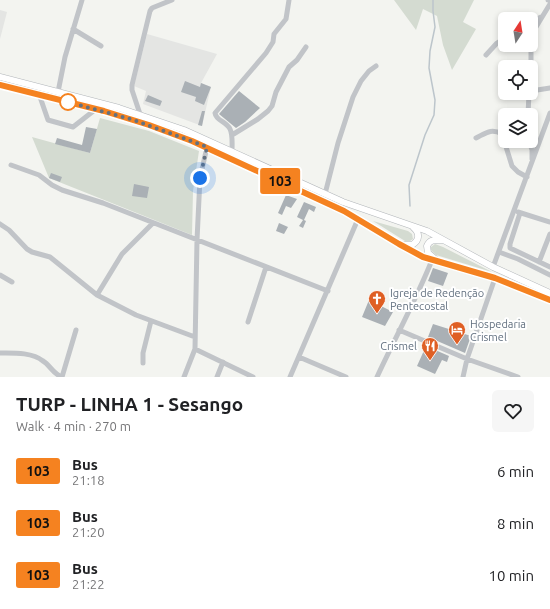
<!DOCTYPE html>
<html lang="en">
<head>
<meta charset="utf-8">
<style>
	:root { --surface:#fff; --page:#f6f6f6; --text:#202124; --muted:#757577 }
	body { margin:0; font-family:Ubuntu,sans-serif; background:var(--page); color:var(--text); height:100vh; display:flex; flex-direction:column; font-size:15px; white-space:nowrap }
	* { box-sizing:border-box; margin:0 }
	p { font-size:13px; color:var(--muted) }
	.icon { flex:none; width:22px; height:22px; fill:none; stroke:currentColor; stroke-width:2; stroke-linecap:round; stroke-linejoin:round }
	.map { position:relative; height:377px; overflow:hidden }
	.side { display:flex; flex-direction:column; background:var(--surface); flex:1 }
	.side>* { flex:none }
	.badge { padding:0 8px; border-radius:3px; font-size:14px; line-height:26px }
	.needle { width:26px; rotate:12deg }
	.controls { position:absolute; left:498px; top:12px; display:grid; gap:8px }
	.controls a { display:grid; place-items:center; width:40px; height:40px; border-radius:6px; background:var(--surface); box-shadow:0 2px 6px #0003; font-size:20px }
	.you { position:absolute; width:20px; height:20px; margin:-10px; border:3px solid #fff; border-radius:50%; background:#1a73e8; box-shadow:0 0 0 6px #1a73e833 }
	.map>.badge { position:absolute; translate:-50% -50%; box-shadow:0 0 0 2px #fff }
	.round { display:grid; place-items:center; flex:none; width:42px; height:42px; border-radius:6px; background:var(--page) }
	.headline { display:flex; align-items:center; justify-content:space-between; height:68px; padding:0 16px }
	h1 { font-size:19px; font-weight:700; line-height:30px }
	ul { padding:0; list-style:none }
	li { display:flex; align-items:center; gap:12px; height:52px; padding:0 16px }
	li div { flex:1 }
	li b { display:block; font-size:15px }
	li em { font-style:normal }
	li .badge { min-width:44px; font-weight:700; text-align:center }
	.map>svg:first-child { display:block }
	.built { fill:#e4e5e3 }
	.green { fill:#d4dbd1 }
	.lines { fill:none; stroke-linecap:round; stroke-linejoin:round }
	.stream { stroke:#bcc5cb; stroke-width:1.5 }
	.building { fill:#aab0b5 }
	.major-casing { stroke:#b2b6ba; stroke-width:7 }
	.minor { stroke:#c1c4c8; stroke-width:5 }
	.major { stroke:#fff; stroke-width:6 }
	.line-casing { stroke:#fff; stroke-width:9 }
	.line { stroke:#f58220; stroke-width:6 }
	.walk { stroke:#637180; stroke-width:4; stroke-dasharray:0 7.2 }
	.stop-dot { fill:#fff; stroke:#f58220; stroke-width:2 }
	.labels { text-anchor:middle; stroke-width:4; stroke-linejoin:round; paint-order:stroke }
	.poi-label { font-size:11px; fill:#637180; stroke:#fff; text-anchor:start }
</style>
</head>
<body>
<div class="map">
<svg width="550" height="377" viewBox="0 0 550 377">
	<rect width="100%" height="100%" fill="#f3f4f0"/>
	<path class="built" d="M0,10l7,2 -7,27z
		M147,34l70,20 -16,29 10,4 -9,39 -59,-22 3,-13 -12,-5z"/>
	<path class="green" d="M394,0h80l-11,22 13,7 -24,41 -9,-25 -6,-29 -14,-7 -7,21z
		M100,118l49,13 50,20 -6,40 -1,44 -143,-57 -17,-41 58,16z
		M373,221l35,10 4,3 1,5 -3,2h-5z
		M435,244l8,3 49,25 -56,-17 -5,-5v-3z"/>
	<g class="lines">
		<path class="stream" d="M410,206l-1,-21 16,-50 9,-20 1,-15 -6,-32 1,-17 5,-24 -2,-16v-11"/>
	</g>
	<path class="building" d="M185,81l15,6 1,-4 10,4 -7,18 -9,-4 1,-4 -15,-5z
		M239,91l21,17 -15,14 -9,6 -17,-14z
		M148,95l14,6 -2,5 -15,-5z
		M202,111h3l-3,15 -4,-1z
		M86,127l11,2 -7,24 -35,-9 2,-6 25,7z
		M51,173l11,4 -2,5 -11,-4z
		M134,184l15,3 -2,11 -15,-2z
		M286,195l11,4 -6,9 -5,-2 -4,9 -4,-2z
		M304,202l12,5 -2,5 -5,-3 -5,11 2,1 -3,7 -4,-2 4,-6 -6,-3z
		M279,223l9,4 -4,7 -8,-3z
		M433,268l15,5 -5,13 -15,-5z
		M369,300l24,12 -8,14 -23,-9z
		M433,324l38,12 -6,17 -37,-16z
		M426,346l23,10 -2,6 -5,-2 -7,14 -18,-8z"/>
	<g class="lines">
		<defs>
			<path id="major" d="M0,77l119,31 65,22 159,72 84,29 66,36 57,26
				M0,85l119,30 73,26 152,70 55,33 24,13 72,21 55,22
				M402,245h10c8,-5 8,-12 1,-18
				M435,259l-7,-6 -1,-7c3,-7 8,-6 15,-6"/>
		</defs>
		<use href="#major" class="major-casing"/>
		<path class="minor" d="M548,0h2
			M531,22l10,-5
			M73,29l28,17
			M531,40l2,-8 17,-28
			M531,45v24
			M486,55l11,-12 8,-5
			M531,91l19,-3
			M58,92l7,-35 17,-57
			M39,94l9,26 25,7 23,-18
			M140,114l-8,-24v-5l18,-74 2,-3 20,-8
			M528,115l1,-22
			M232,135l26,-16 10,-8 4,-5 4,-14 13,-25 8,-7 9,-13
			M476,138c10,-5 15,-10 26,-4l10,32 6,6 9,5
			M529,141l3,9v9
			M232,151c0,-7 1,-16 -2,-22 -4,-8 -14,-8 -15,-16l51,-60 7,-11 1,-8 12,-15 3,-19
			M11,165l28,10 13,10 10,5 41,13 225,88
			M325,194l13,-51 15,-46 8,-16 8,-10 7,-5
			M518,212l32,10
			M520,213l-10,31v4l40,19
			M0,224l9,6 18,19 5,3 18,5 47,38 39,20 59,22
			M499,252l19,7 32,16
			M539,262l11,-28
			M493,267l57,-154
			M0,275l12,7
			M97,295l25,-41 31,-31
			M248,322l18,-55
			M399,330l68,29 51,18
			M195,349l58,28
			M0,353c13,0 32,-1 43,8 7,4 10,13 19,16
			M299,357l47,20
			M143,363v-10l8,-32
			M62,377l14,-47
			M184,377l11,-28 2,-109 3,-62 7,-31
			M217,377l6,-15
			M290,377l68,-158
			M377,377c18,-39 39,-77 55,-117
			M463,377l4,-18 28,-81"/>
		<use href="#major" class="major"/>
	</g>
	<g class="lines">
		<defs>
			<path id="line" d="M0,85l104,26 45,14 43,16 152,70 55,33 24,13 72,21 55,22"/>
		</defs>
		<use href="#line" class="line-casing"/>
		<use href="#line" class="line"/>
		<path class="walk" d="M68,102l-4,-1 70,19 73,27 -7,31"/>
	</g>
	<defs>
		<symbol id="church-pin" viewBox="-11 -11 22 30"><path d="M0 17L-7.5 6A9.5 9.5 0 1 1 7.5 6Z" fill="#df5f24" stroke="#fff"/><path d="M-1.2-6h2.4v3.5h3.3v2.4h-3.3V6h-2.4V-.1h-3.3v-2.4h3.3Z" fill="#fff"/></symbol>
		<symbol id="hotel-pin" viewBox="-11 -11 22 30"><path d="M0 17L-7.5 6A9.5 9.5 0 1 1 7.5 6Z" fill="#df5f24" stroke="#fff"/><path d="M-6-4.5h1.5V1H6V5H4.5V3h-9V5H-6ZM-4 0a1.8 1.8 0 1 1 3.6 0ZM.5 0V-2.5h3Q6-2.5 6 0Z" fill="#fff"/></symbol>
		<symbol id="restaurant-pin" viewBox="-11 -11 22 30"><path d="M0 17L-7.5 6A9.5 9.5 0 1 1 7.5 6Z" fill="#df5f24" stroke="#fff"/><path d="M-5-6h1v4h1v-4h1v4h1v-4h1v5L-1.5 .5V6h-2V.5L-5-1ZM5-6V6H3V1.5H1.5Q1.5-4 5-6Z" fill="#fff"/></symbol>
	</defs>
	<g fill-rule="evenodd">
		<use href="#church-pin" x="367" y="289" width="20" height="27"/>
		<use href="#hotel-pin" x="447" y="320" width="20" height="27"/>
		<use href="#restaurant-pin" x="420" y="336" width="20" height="27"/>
	</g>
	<circle class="stop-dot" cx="68" cy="102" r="8"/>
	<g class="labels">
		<g class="poi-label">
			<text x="390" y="297">Igreja de Redenção<tspan x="390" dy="13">Pentecostal</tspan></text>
			<text x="470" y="328">Hospedaria<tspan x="470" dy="13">Crismel</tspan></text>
			<text x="417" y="350" text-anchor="end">Crismel</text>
		</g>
	</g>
</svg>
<div class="controls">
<a><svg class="needle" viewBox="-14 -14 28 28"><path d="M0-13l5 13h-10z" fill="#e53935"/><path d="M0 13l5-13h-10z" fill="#757577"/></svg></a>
<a><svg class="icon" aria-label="locate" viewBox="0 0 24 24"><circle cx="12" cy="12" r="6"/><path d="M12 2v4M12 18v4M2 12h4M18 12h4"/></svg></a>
<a><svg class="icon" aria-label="layers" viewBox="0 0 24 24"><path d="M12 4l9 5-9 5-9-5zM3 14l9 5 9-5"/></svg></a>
</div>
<div class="you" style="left:200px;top:178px"></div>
<b class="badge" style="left:280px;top:181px;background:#f58220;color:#111">103</b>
</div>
<section class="side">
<div class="headline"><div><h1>TURP - LINHA 1 - Sesango</h1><p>Walk · 4 min · 270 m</p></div><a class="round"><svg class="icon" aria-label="heart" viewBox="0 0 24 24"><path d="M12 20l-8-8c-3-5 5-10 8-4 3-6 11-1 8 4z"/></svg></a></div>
<ul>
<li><span class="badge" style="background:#f58220;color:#111">103</span><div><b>Bus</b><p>21:18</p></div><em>6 min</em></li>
<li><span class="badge" style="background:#f58220;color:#111">103</span><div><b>Bus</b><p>21:20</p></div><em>8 min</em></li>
<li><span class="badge" style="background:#f58220;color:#111">103</span><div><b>Bus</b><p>21:22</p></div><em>10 min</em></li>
</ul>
</section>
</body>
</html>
